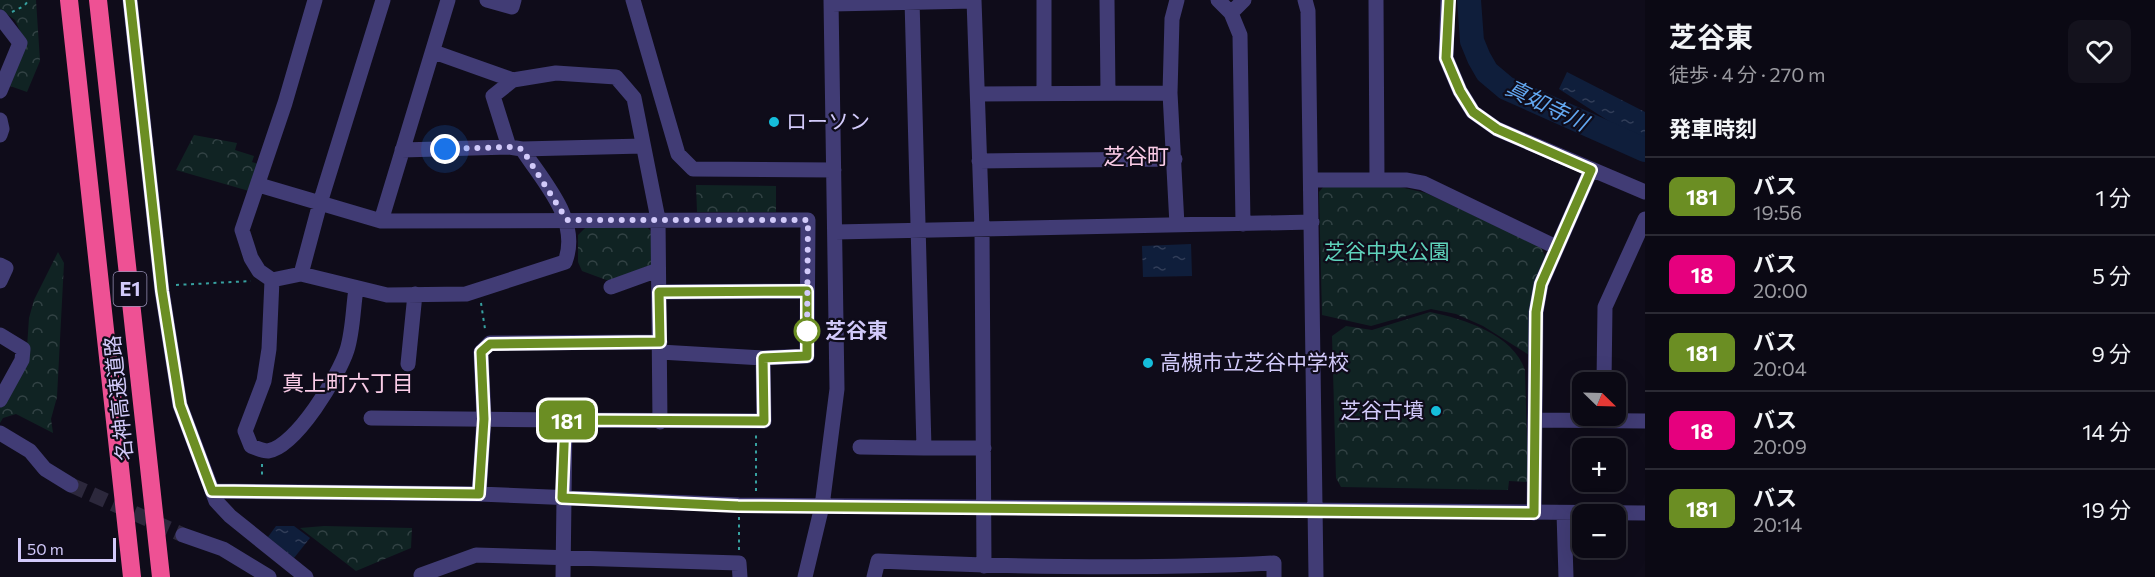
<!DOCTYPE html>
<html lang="ja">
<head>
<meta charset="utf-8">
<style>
	:root { --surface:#0b0914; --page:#14121d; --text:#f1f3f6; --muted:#9a9aa0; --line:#2b2a34 }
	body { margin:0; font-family:Commissioner,"Noto Sans JP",sans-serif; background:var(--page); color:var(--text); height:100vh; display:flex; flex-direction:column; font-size:22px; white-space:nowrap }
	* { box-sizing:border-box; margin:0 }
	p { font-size:20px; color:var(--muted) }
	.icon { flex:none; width:33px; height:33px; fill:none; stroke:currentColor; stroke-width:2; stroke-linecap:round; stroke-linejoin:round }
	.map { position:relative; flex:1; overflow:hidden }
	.sheet { display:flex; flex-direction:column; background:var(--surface); width:510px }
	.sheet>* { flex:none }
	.badge { padding:0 12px; border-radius:9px; font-size:21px; line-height:39px }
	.needle { width:39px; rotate:113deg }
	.fabs { position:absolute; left:1572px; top:372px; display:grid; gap:12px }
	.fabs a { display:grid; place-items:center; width:54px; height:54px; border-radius:12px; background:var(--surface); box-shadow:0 6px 24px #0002,0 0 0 2px var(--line); font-size:30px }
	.scale { position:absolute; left:18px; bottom:15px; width:98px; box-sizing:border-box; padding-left:6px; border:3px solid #d2cafa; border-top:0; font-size:16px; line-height:21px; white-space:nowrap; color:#d2cafa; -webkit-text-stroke:4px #0f0c1a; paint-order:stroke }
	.you { position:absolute; width:30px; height:30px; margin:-15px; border:4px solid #fff; border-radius:50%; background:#1a73e8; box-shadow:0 0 0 9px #1a73e833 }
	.map>.badge { position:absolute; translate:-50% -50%; box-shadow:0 0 0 3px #fff }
	h2 { padding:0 24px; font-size:22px; line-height:54px }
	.round { display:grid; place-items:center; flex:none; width:63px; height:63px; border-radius:12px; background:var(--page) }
	.overview { display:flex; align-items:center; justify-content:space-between; height:102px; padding:0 24px }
	h1 { font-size:28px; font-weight:700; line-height:45px }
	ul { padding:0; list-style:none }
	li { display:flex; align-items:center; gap:18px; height:78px; padding:0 24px; border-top:2px solid var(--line) }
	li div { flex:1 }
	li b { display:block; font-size:22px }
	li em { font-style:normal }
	li .badge { min-width:66px; font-weight:700; text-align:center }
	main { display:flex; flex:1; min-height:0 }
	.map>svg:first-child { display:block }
	.forest { fill:url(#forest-crowns) }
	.water { fill:url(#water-ripples) }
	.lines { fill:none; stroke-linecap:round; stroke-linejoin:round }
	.river { stroke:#0f1e3b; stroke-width:24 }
	.minor-tunnel { stroke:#2c283c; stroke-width:15; stroke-dasharray:15 8; stroke-linecap:butt }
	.path { stroke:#37a1a0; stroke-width:2; stroke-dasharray:3 4.5; stroke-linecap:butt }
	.minor { stroke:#413c75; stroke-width:15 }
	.highway { stroke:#ee5194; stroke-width:18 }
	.line-casing { stroke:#fff; stroke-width:14 }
	.line { stroke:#6b8e23; stroke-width:9 }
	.walk { stroke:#d2cafa; stroke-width:6; stroke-dasharray:0 10.8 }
	.poi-dot { fill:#15bddb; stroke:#0f0c1a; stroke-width:2 }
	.stop-dot { fill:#fff; stroke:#6b8e23; stroke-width:3 }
	.labels { text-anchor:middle; stroke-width:4.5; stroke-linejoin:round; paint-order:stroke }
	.shield { fill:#0f0c1a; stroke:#9891b7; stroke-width:1.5 }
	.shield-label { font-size:20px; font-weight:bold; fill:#d2cafa }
	.poi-label { font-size:21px; fill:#d2cafa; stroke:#0f0c1a; text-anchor:start }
	.park-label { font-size:21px; fill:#5fd2bb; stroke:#0f0c1a }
	.stop-label { font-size:21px; font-weight:bold; fill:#d2cafa; stroke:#0f0c1a; text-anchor:start }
	.street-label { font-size:21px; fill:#d2cafa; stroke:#0f0c1a }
	.water-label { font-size:22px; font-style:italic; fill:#62a7f0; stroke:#0f0c1a }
	.neighbourhood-label { font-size:22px; fill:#facce7; stroke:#0f0c1a }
</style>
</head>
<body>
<main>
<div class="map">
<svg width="1645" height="577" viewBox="0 0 1645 577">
	<defs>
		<pattern id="forest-crowns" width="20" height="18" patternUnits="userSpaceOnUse" patternTransform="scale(1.5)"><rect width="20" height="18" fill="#102323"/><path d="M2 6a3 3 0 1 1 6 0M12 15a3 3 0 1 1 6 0" fill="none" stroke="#324244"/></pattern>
		<pattern id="water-ripples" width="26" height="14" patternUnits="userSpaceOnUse" patternTransform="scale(1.5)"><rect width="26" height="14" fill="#0f1e3b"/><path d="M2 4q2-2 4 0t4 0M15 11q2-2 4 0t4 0" fill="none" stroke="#313d58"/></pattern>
	</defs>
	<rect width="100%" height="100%" fill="#0f0c1a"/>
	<path class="forest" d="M0,0h36l4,61 -13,31 -17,-6 16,-42 -11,-24 -15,-11z
		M194,135l43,8 -2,7 19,6 -2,6 6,2 -9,27 -73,-21z
		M696,185l80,1v26h-79z
		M1324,186l76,1 26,6 115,54 4,9 -11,26 -5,73 -46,-29 -27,-12 -25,-5 -60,17 -49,-11 -3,-123z
		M645,225l6,6v34l-42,16 -27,-10 -4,-9v-27l9,-9z
		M58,252l6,11 -7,134 -6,22 2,14 -37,-19 -13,4 -3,5v-16l26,-45 3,-44 5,-18z
		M1430,312c34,7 83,22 95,58l3,112 -19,-1 -1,9 -167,-3 -5,-9 -4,-142 14,-10 26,4z
		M324,526l88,2 -1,20 -55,23 -56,-43z"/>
	<path class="water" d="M1567,72l78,40v28l-24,-11 -62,-40z
		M1191,244l1,32 -49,1 -1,-31z
		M276,526h18l16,12 -16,20 -26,-21z"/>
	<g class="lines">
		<path class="river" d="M1469,0l3,41 7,17 8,14 19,16 139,62"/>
		<path class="minor-tunnel" d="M71,485l112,50"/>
		<path class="path" d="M12,12l12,-6 5,-6
			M176,285l75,-4
			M481,303l4,26
			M262,464v13
			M756,491v-58
			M739,517v34"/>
		<path class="minor" d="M130,0l32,291 18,114 36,96 14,15 76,61
			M315,0l-30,103 -43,127 9,28 8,13 13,9 29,-6 19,-71 63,-203
			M487,0l25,7 2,-7
			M633,0l45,154 15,15 141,1
			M912,0l12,448h60
			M974,0l8,229 2,337
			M1107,0l1,93
			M1218,0l13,13 9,22 3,189
			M1305,0l3,11 8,566
			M1376,0l1,180
			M1448,0l-2,58 14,33 13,21 24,17 148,63
			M832,4l142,-3
			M1231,13l13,-13
			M0,17l20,26 -20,48
			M434,52l79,28 43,-7 60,4 18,21 24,121 2,203
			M1044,93v-93
			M979,94l191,-1
			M0,120l2,9 -2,6
			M522,149l121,-3
			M402,150l107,-3
			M979,161l196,-2
			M1311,180h96l16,3 133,64
			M259,185l122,36 427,-1 -1,136 -44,2 1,63 -199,-1 -2,157
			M381,221l67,-221
			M1177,225l-7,-132 2,-74 5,-19
			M835,232l477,-10
			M0,265l6,3 -6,13
			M301,274l86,21 79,-1 99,-32c16,-42 -22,-80 -43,-113l-13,-2 -16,-51 20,-16
			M272,280l-3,69 -5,32 -19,50 6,15c5,2 12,5 17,5 28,-4 71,-76 79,-101 6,-19 6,-42 9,-61
			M611,287l47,-17
			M659,292l148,-1
			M0,335l23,14 -1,11 -22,40
			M660,352l103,6
			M408,364l7,-70
			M1604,382l1,-75 40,-88
			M371,418l194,2
			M1535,420l110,1
			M0,433l30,18 15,18 26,16
			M860,447l64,1
			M212,491l267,3 260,11 906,8
			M479,494l5,-75 -3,-67 9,-9 170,-1
			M1534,513l2,-201 5,-28 50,-114
			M1564,513l2,64
			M183,535l40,14 46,28
			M422,577l-1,-2 55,-20 263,8 1,14
			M805,577l17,-71 15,-117 -6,-389
			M874,577l4,-16c132,6 264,9 396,2v14"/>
		<path class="highway" d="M69,0l63,577
			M98,0l63,577"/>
	</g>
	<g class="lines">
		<defs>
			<path id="line" d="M130,0l32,291 18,114 32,86 267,3 5,-75 -3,-67 9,-8 170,-2 -1,-50 148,-1v65l-44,2 1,63 -199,-1 -3,78 176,8 796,7 2,-201 5,-28 50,-114 -94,-41 -24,-17 -13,-21 -14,-33 3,-58"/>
		</defs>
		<use href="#line" class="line-casing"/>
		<use href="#line" class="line"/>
		<path class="walk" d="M445,149l64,-2 13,2 45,71h241l-1,114v-3"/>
	</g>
	<g class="poi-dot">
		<circle cx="774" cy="122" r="6"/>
		<circle cx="1148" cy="363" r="6"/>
		<circle cx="1436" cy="411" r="6"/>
	</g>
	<circle class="stop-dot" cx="807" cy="331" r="12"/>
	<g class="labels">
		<rect class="shield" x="113.5" y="272" width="33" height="34" rx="4.5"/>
		<g class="shield-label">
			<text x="130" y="296">E1</text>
		</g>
		<g class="poi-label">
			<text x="786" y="129">ローソン</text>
			<text x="1160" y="370">高槻市立芝谷中学校</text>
			<text x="1424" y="418" text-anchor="end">芝谷古墳</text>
		</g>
		<g class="park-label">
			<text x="1387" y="259">芝谷中央公園</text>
		</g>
		<g class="stop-label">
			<text x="825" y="338">芝谷東</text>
		</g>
		<g class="street-label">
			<text transform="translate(119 398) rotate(-96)" y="7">名神高速道路</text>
		</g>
		<g class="water-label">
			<text transform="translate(1547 105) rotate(26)" y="8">真如寺川</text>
		</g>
		<g class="neighbourhood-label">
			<text x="1136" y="164">芝谷町</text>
			<text x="348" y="391">真上町六丁目</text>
		</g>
	</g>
</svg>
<div class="fabs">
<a><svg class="needle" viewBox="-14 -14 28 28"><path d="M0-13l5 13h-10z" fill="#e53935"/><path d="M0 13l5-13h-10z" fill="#9a9aa0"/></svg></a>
<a>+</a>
<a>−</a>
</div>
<div class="scale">50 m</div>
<div class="you" style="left:445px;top:149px"></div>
<b class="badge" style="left:567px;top:420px;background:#6b8e23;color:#fff">181</b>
</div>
<section class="sheet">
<div class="overview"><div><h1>芝谷東</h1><p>徒歩 · 4 分 · 270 m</p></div><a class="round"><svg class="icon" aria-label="heart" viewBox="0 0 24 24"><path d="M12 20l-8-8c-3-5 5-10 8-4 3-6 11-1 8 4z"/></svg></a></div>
<h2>発車時刻</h2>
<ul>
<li><span class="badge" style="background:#6b8e23;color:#fff">181</span><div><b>バス</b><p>19:56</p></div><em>1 分</em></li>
<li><span class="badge" style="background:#e6007e;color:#fff">18</span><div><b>バス</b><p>20:00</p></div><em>5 分</em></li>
<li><span class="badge" style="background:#6b8e23;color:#fff">181</span><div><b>バス</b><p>20:04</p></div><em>9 分</em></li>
<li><span class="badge" style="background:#e6007e;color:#fff">18</span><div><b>バス</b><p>20:09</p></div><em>14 分</em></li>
<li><span class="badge" style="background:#6b8e23;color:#fff">181</span><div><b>バス</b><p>20:14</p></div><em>19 分</em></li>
</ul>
</section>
</main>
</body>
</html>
